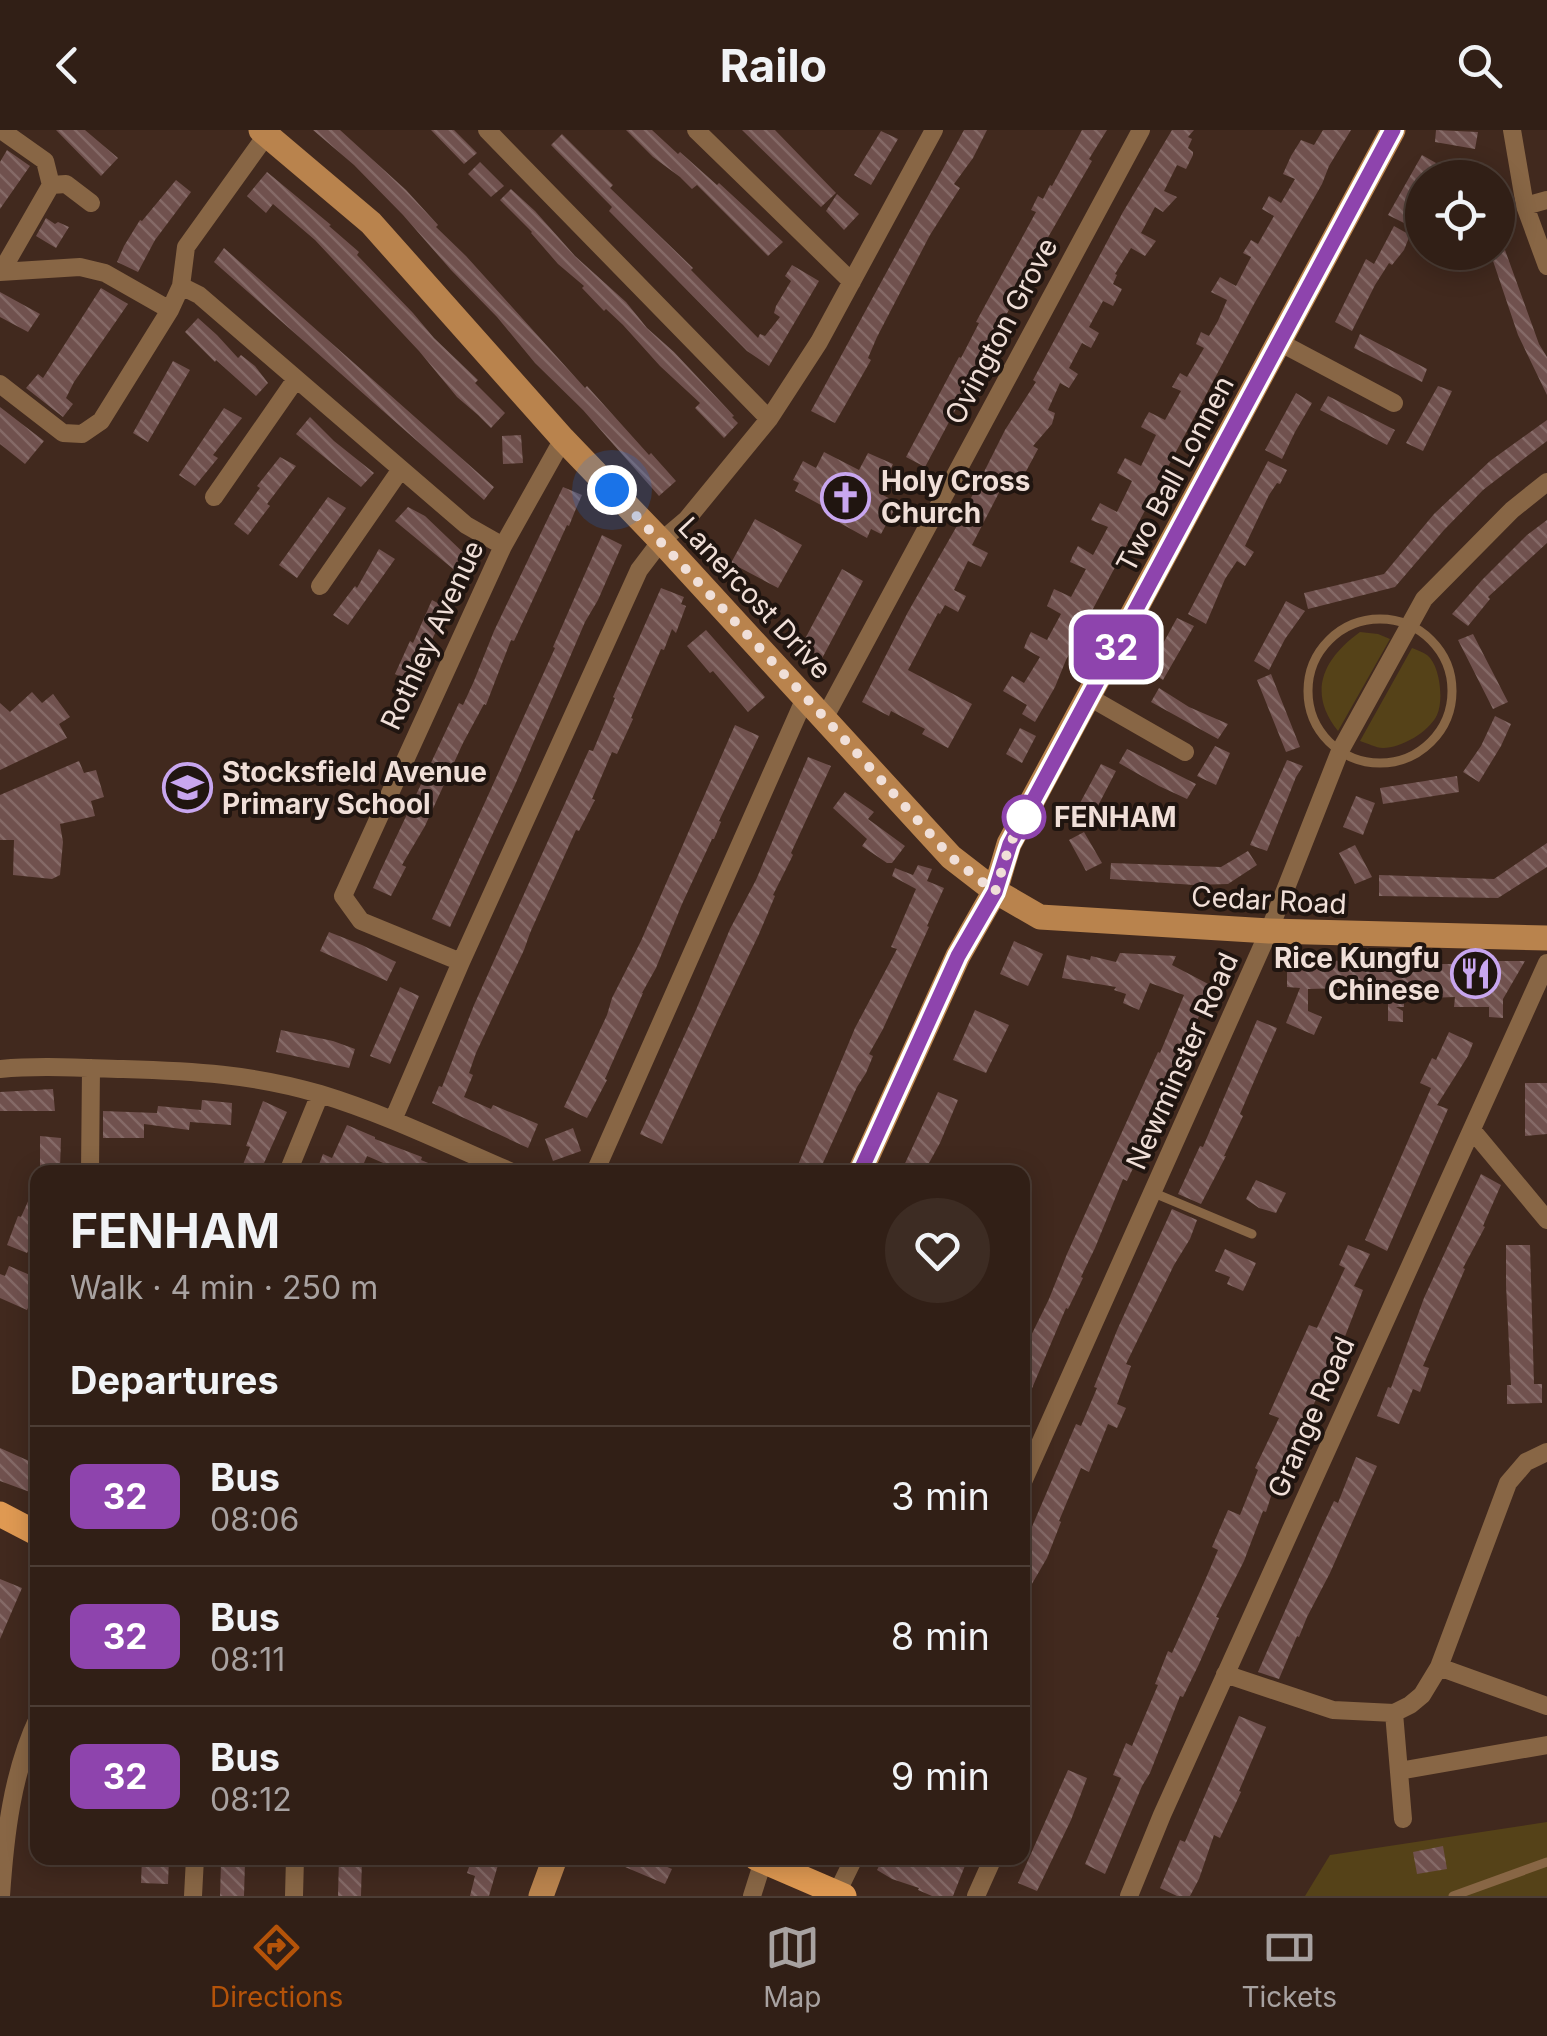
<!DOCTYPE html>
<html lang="en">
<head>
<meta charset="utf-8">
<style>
	:root { --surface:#311f16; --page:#3d2c23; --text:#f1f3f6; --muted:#a8a2a1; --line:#4c3d35; --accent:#b45309 }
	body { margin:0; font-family:Inter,sans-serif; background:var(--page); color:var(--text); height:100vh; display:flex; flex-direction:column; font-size:38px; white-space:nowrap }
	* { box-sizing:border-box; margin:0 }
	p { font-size:32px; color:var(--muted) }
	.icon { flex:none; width:55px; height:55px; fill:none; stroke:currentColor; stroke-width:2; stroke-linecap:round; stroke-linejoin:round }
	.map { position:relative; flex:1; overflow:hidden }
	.sheet { position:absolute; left:30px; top:1035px; width:1000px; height:700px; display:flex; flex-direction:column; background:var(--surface); border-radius:20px; box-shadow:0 5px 25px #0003,0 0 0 2px var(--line) }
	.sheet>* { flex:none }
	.badge { padding:0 20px; border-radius:15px; font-size:35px; line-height:65px }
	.fabs { position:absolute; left:1405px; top:30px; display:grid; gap:20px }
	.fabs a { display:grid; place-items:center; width:110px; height:110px; border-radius:50%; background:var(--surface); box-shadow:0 5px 25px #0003,0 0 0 2px var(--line); font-size:50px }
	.you { position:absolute; width:50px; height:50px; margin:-25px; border:8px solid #fff; border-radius:50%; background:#1a73e8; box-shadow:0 0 0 15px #1a73e833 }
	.map>.badge { position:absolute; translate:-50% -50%; box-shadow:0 0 0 5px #fff }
	h2 { padding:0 40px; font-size:38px; line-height:90px }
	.round { display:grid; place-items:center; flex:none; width:105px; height:105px; border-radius:52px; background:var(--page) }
	.overview { display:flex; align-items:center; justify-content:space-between; height:170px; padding:0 40px }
	h1 { font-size:48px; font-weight:700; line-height:75px }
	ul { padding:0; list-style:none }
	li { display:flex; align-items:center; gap:30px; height:140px; padding:0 40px; border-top:2px solid var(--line) }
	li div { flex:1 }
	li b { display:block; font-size:38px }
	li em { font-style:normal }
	li .badge { min-width:110px; font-weight:700; text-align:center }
	header { display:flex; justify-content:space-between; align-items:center; height:130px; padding:0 40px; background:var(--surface); font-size:45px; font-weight:700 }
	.menu { display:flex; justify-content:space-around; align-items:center; height:140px; border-top:2px solid var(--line); background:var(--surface); font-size:28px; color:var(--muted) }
	.menu a { display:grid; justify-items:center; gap:5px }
	.menu .on { color:var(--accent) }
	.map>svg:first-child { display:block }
	.grass { fill:#554218 }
	.building { fill:url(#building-back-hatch) }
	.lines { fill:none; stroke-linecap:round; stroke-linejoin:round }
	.lane { stroke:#886645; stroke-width:9 }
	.street { stroke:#886645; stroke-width:18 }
	.secondary { stroke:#b9834d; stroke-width:25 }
	.primary { stroke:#df9952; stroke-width:25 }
	.line-casing { stroke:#fff; stroke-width:22 }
	.line { stroke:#8e44ad; stroke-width:15 }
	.walk { stroke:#f0dfd8; stroke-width:10; stroke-dasharray:0 18 }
	.stop-dot { fill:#fff; stroke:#8e44ad; stroke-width:5 }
	.labels { text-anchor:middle; stroke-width:8; stroke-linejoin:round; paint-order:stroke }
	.street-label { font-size:28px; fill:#f0dfd8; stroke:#201510 }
	.poi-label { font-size:28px; font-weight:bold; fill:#f0dfd8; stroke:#201510; text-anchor:start }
	.stop-label { font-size:28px; font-weight:bold; fill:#f0dfd8; stroke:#201510; text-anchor:start }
</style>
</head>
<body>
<header><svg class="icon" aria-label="back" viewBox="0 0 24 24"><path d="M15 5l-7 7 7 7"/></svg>Railo<svg class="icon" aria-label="search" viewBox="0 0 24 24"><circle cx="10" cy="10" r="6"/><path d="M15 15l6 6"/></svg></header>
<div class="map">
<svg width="1547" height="1766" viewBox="0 0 1547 1766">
	<defs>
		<pattern id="building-back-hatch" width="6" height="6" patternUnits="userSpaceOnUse" patternTransform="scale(2.5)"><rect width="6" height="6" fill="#70514e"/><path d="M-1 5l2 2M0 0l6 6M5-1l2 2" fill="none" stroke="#856a67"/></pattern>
	</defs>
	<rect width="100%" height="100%" fill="#41291e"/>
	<path class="grass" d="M1360,502l18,2 12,5 -52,92c-31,-39 -15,-72 22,-99z
		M1412,518c5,2 11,4 15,7 13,10 17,45 10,60 -8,17 -36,33 -54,33 -7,0 -16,-5 -23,-7z
		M1547,1692v74h-242l25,-41z"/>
	<path class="building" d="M56,0h29l33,28 -17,18z
		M313,0h27l66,60 32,35 -2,2 30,29 119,132 2,-2 62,69 2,-2 25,28 -17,15 -76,-86 -48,-47 -38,-46 -46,-47 -48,-55 -49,-50z
		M431,0h23l23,23 -13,11z
		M626,0h26l26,24 2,-2 37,33 2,-2 64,59 -15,14 -71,-71 -5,4 -12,-12 -27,-20z
		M742,0h33l61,63 -15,14z
		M964,0h23l-14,28 -19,26 6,4 -30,47 -53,102 -9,21 3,2 -36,63 -24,-12z
		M1082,0h25l-18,29 3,2 -49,85 -118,221 -19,-10 53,-100 2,1 18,-35 -3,-1 60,-110 -5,-2 7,-14 5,3 7,-14 2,1z
		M1172,0h22l-6,7 4,2 -4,9 5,4v3l-7,14 -9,-4 -13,26 13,6 -14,15 -8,-5 -14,26 15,8 -11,15 -14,-8 -16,26 2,1 -4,9 9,5 -9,17 -10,-5 -14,26 10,6 -8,15 -9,-5 -13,25 9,6 -9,14 -9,-5 -12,27 7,3 -3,11 -19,22 5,3 -21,39 -12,-7 -33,64 16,8 -7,14 -13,-6 -14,29 12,6 -8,16 -13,-7 -5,9 -2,-1 -30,57 64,34 -24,44 -26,-14 3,-5 -34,-18 -2,5 -27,-14 46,-90 50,-88 47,-94 31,-48 -3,-2 90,-168z
		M1323,0h28l-22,36 -7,18 -68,120 -188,356 -11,27 -20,35 -13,-8 5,-9 -24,-14 9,-15 12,7 16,-26 -16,-9 3,-8 4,-8 16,8 14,-26 -14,-8 7,-17 17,8 15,-28 -16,-7 3,-7 5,-9 15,9 15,-28 -17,-7 9,-17 17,9 15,-31 -15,-8 8,-15 16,8 15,-31 -15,-8 4,-8 4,-7 16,8 16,-29 -9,-4 8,-14 7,4 17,-29 -8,-4 5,-12 8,4 9,-15 9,-21 -16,-8 9,-15 16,9 15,-29 -8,-4 8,-13 7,4 16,-28 -12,-7 7,-13 12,7 14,-24 -12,-5 8,-18 10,-16 13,5z
		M1436,0l42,2 -3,17 -40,-7z
		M881,1l17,8 -27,46 -17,-10z
		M562,4l51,51 -3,3 83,80 -2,2 67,68 2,-4 5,2 15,-19 -6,-4 2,-7 15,-25 -6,-5 7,-11 27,16 -50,85 -22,-15 -138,-140 3,-4 -61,-62z
		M7,20l23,16 -30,43v-47z
		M1422,25l14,8 -6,13 -8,-3v20l-16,31 -18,-9z
		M480,32l24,24 -13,11 -23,-23z
		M267,42l64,53 -2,1 30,26 -2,3 56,58 21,25 44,42 -3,3 30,30 -14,15 -13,-13 -21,-18 -38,-46 -104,-111 -42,-36 -7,9 -19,-17z
		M176,50l15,12 -36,48 -17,32 -21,-10 7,-16 16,-26 2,1z
		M511,59l24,22 40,45 51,46 21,26 27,24 60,64 -2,1 6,6 -14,15 -29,-30 5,-5 -40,-37 -37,-41 -17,-16 -2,2 -22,-23 2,-2 -26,-22 -27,-31 1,-1 -32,-32z
		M837,64l22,20 -15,16 -18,-19z
		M46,88l9,6 3,-2 11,5 -13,21 -20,-12z
		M1394,96l16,9 -6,15 -12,15 -3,-2 -14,22 -23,46 -17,-9 31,-63 8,5z
		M224,118l270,239 -10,13 -270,-238z
		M1505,120l34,94 8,13v38l-29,-60 -27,-80z
		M101,158l27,16 -54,78 -8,16 7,6 -10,13 -37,-29 12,-14 5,4z
		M0,162l40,22 -12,18 -28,-15z
		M198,188l19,17 21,23 3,-3 14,11 13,17 -12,13 -40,-36 -1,2 -30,-30z
		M1360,204l67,35 -5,13 -68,-34z
		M173,231l17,9 -42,72 -15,-9z
		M1438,256l14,5 -29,60 -17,-8z
		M1296,263l16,10 -17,29 -13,27 -17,-9z
		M1328,266l67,34 -8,15 -67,-35z
		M0,277l44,34 -19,23 -25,-20z
		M224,278l18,10 -29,37 5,3 -23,28 -16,-11z
		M310,287l24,24 40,32 -13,14 -65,-53z
		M1547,290v21l-64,49 -39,40 -49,57 -87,22 -4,-16 80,-19 50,-60 56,-53z
		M521,305l2,28 -20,1 -1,-28z
		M824,322l35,18 9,-17 25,11 -14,29 19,10 -17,31 -10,-5 -4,9 -27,-15 3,-6 -48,-26 4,-8 -6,-3 10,-19 13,7z
		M280,327l16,9 -29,38 3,2 -22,29 -14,-11 26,-36 -3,-2z
		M1268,331l19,9 -7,14 -3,-1 -8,12 -24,51 9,6 -9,14 -8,-5 -12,18 -19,45 -18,-10z
		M563,357l19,8 -7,16 -6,15 -2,-1 -53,116 -3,-1 -25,65 -2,-1 -21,39 -38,83 -23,39 4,2 -15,29 -18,-8 6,-14 80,-171 4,2 11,-24 20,-50z
		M328,367l18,11 -49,70 -18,-13z
		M408,377l17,9 45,43 -12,14 -63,-52z
		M755,389l47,26 -24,43 -47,-25z
		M1547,390v23l-59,54 2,2 -22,27 -16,-12 30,-34 45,-45z
		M602,405l20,10 -24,55 -13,22 -70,163 -65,142 -18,-8 123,-271 -2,-1z
		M379,419l16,10 -47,66 -15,-10 22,-29 2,2z
		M842,439l21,12 -45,85 -21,-12z
		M661,458l23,9 -3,7 5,2 -10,27 -4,-4 -8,21 -3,-1 -30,69 2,1 -16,35 -5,-2 -20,47 3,1 -16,31 -3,-1 -46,103 -6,17 -48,103 -7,20 4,2 -9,22 27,12 2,-4 45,19 -10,24 -96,-45 7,-17 3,1 32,-82 115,-255 4,1 22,-53 -2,-1z
		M432,470l15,8 -35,74 -17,-8 15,-33 3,2z
		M1286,471l19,10 -20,28 -16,31 -15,-9z
		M1177,488l17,8 -31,54 -15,-9z
		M706,500l59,67 -17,15 -35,-41 -3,2 -23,-27z
		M1473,504l35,68 -15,7 -35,-69z
		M1271,544l29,73 -14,5 -29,-72z
		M1159,558l30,19 39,17 -10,15 -67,-37z
		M32,562l10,11 11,-9 17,23 -11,7 8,14 -67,32v-67l10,9z
		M1495,586l16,8 -10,22 -22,36 -16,-10 18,-26z
		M735,595l24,11 -40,85 2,1 -7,17h-2l-30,65 -26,64 -14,25h1l-38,86 2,1 -20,38 -23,-11 43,-92 5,-17 29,-57z
		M1020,598l16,8 -14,27 -16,-9z
		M1215,616l15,7 -14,32 -19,-9z
		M1127,619l69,35 -9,15 -28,-13 -40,-23z
		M808,627l23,9 -40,87 2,2 -20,40 2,1 -16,38 -41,86 -56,124 -22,-10 56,-124 34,-81 26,-49z
		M1287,630l16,6 -7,11 -29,74 -17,-6z
		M79,631l5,12 12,-3 8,27 -13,4 4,15 -35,8 3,18 -3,33 -8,4 -39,-4 1,-35h-14v-45z
		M1101,634l15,7 -28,54 -15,-9z
		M1457,646l2,16 -76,12 -3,-16z
		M845,662l29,20 -6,7 37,27 -13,17h-5l-25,-17 5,-7 -34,-31z
		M1356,666l19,7 -12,32 -20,-8z
		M1084,702l18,31 -16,8 -17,-31z
		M1547,713v24l-49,31 -119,-2v-21l115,4z
		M1355,715l17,32 -17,7 -16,-31z
		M1248,721l9,14 -29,19 -34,1 -84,-6 1,-16 110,4z
		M918,735l14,4 -5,12 17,7 -17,38 2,1 -46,102 -14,25 4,2 -7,17 -9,14 -38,85h-24l60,-144 42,-79 -6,-2 25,-58 -24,-13 3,-8 18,7z
		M329,802l33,13 34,17 -9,19 -67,-30z
		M1014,811l29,13 -15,32 -28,-12z
		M1120,823l56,3 -4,9 40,21 -77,178 -8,17 -4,-2 -28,69 -14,29 2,1 -15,31 -2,-1 -44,104v-58l27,-55 18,-45 91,-202 2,1 24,-58 -34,-12 -11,27 -16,-7 3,-9 -12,-4 2,-3 -54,-9 5,-23 23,5 1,-4 25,6z
		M1287,828l110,6h92v-3h36l-22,38v19l-14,-1v-10h-35l1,-10 -51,2v8h-8l7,4v11l-15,-1v-29l-45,-1v-3l-35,1v22l14,6 -8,18 -28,-12 14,-35 -13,-1z
		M400,857l19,9 -29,68 -20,-8z
		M975,880l34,15 -23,48 -33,-13z
		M1257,890l20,8 -37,86 3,2 -19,40h2l-25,48 -23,-10 22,-48 3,1z
		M281,900l52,11 22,8 -6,19 -73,-16z
		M1449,902l24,11 -5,13 -31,49 11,4 -61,142 -22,-11 66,-152 -11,-5 12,-25 4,2z
		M1525,953h22v51l-22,2z
		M53,959l2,22h-55v-19z
		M938,962l20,8 -18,43 -16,29h-23z
		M202,970l30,3 -1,22 -41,-3 -1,8 -45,-6v14h-41v-27l54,2 1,-7 43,4z
		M263,971l24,11 -27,60h-20l10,-25 -4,-1z
		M347,995l28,12v2l47,18 -1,3 29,12h-46l-37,-16 -6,14 6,2h-51l7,-18 9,4z
		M573,998l8,23 -28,10 -8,-22z
		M40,1006l21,2 -1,31h-20z
		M1481,1044l20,11 -18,41 2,1 -22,41 2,1 -42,97 6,2 -9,24 -7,-3 -14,35 -22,-8 11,-29 3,1 33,-90z
		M38,1049v51l-11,23 -20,-8 11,-29 3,1z
		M1256,1050l30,13 -10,20 -17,-5 -13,-9z
		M1172,1079l25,11 -7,19 -16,26 -48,99 5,2 -14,38 9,4 -9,20 -9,-4 -19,48 -8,-4 -22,53 2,1 -14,36 -25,43v-51l54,-126 5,2 16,-38 -3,-1 24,-59z
		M1348,1115l22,9 -16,32 9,4 -19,49 -26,51 2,1 -33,70 -17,31 2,1 -6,19 -3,-1 -19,50 -28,56 3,1 -20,46 -16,33 -3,-1 -30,77 -8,13 -37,88 -20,-10 36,-86 -8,-3 13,-32 6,3 26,-61 -3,-1 13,-33 4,2 34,-75 12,-28 -6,-3 16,-37 12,5 18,-45 -3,-2 24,-50 -10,-4 40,-89 8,3 15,-32 13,-28 -6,-3z
		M1506,1115h24l4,139h8v19l-35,1v-19h4l-5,-100z
		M1225,1119l31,14 -13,28 -16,-7 3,-7 -15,-6z
		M9,1136l28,12 -5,10 4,2 -9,20 -27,-12v-24l5,2z
		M0,1318l38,17v30l-38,-14z
		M1356,1327l21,9 -47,107 -23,44 -8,20 -2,-1 -18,43 -21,-7 61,-139 15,-32 4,2z
		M0,1449l22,9 -22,51z
		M1239,1586l27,11 -27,64 2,1 -21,46 -6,-3 -15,44 -9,17h-13l-17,-8 20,-48 5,2z
		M1068,1640l19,8 -16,42 -34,71 -19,-8z
		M1443,1716l4,23 -30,5 -4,-22z
		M142,1728h27l-1,26 -27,-1z
		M339,1728h23l-1,38h-23z
		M472,1728h28l-11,38h-19l5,-20 -8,-3z
		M604,1728h42l26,11 -7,15z
		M883,1728h85l-15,38h-21l-14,-6 1,-2 -27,-9 -15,-9z
		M221,1732h24l-1,34h-24z"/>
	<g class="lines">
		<path class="lane" d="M1308 561a72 72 0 1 1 144 0a72 72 0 1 1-144 0Z
			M1154,1063l98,41
			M1453,1766l94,-34"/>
		<path class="street" d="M1,0l44,31 6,24
			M487,0l282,289
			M696,0l156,152
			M1512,0l13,76 22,60
			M1525,76l22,-6
			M0,142l80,-5 25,6 65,37
			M1,142l50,-87 15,-1 25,19
			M181,156l18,9 267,230 37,21
			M1279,212l115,61
			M0,254l63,49 19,1 19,-13 69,-111 11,-24 5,-39 84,-117
			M214,367l82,-118
			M320,456l81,-117
			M1089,567l96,55
			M825,587l316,-587
			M461,832l-100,-41 -18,-25 160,-350 60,-107
			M0,939c41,-4 82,-1 123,0 70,2 129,5 197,25 66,20 129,51 192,78
			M393,990l68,-158 178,-392 22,-29 26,-22 82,-100 50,-77 115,-212
			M1472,1000l75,90
			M90,1042l1,-104
			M288,1042l32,-78
			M595,1042l210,-474
			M1022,1354l247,-553 71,-180 84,-152 88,-89 35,-28
			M1439,1537l108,39
			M1225,1544l108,36 61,3 16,-8 12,-10 17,-28 69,-184 18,-21 21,-10
			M1394,1583l9,106
			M1399,1641l148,-26
			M837,1763l17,-35
			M1,1766c4,-60 11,-123 37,-178
			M193,1766l2,-38
			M294,1766l1,-38
			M752,1766l11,-35
			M976,1766l17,-38
			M1129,1766l33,-81 385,-852"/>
		<path class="secondary" d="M261,0l110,93 192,216 98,102 290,316 44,34 45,26 229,14 278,7
			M860,1042l98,-216 37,-65 14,-47 384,-714
			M541,1766l14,-38"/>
		<path class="primary" d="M0,1384l38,20
			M756,1728l88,38"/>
	</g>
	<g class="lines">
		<defs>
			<path id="line" d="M860,1042l98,-216 37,-64 15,-48 383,-714"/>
		</defs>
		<use href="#line" class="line-casing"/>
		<use href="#line" class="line"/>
		<path class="walk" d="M612,360l212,227 127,140 44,35 15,-48 15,-29 -1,2"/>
	</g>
	<defs>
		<symbol id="church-ring" viewBox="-11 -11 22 22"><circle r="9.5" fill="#201510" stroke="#c8a6ef" stroke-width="1.5"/><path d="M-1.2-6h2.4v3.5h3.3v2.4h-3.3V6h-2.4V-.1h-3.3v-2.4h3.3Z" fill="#c8a6ef"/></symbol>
		<symbol id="school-ring" viewBox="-11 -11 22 22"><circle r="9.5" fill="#201510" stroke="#c8a6ef" stroke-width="1.5"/><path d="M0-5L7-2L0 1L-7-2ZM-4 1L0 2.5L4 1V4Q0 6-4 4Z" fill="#c8a6ef"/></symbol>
		<symbol id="restaurant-ring" viewBox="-11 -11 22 22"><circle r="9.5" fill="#201510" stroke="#c8a6ef" stroke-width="1.5"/><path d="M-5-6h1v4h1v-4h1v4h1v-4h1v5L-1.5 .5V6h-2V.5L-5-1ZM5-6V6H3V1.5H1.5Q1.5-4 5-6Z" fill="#c8a6ef"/></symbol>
	</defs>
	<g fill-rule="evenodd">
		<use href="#church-ring" x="818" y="340" width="55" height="55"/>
		<use href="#school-ring" x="160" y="630" width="55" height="55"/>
		<use href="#restaurant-ring" x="1448" y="816" width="55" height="55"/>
	</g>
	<circle class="stop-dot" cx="1024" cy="687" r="20"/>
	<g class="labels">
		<g class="street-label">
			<text transform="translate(1001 201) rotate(-62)" y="10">Ovington Grove</text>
			<text transform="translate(1175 344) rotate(-62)" y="10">Two Ball Lonnen</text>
			<text transform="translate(755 468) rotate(47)" y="10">Lanercost Drive</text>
			<text transform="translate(432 505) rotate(-65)" y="10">Rothley Avenue</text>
			<text transform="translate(1269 770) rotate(3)" y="10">Cedar Road</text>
			<text transform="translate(1182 931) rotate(-66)" y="10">Newminster Road</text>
			<text transform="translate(1311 1287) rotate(-66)" y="10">Grange Road</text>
		</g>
		<g class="poi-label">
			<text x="881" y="361">Holy Cross<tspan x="881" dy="32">Church</tspan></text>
			<text x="222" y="652">Stocksfield Avenue<tspan x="222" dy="32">Primary School</tspan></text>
			<text x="1440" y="838" text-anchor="end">Rice Kungfu<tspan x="1440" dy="32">Chinese</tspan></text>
		</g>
		<g class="stop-label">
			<text x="1054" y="697">FENHAM</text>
		</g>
	</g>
</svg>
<div class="fabs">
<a><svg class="icon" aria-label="locate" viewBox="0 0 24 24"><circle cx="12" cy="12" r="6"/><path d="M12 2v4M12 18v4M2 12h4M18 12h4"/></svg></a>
</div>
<div class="you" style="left:612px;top:360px"></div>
<b class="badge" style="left:1116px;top:517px;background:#8e44ad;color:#fff">32</b>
<section class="sheet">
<div class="overview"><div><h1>FENHAM</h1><p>Walk · 4 min · 250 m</p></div><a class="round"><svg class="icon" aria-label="heart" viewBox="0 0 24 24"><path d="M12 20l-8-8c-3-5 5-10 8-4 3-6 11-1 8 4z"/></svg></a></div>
<h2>Departures</h2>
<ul>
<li><span class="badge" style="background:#8e44ad;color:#fff">32</span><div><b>Bus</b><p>08:06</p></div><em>3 min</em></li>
<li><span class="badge" style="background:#8e44ad;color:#fff">32</span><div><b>Bus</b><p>08:11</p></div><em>8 min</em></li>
<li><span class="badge" style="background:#8e44ad;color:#fff">32</span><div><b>Bus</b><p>08:12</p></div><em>9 min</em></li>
</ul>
</section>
</div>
<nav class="menu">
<a class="on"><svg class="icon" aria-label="directions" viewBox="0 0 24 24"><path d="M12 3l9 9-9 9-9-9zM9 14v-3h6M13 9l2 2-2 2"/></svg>Directions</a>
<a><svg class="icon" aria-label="map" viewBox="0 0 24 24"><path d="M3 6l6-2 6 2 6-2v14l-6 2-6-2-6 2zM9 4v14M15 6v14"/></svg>Map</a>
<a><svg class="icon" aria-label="tickets" viewBox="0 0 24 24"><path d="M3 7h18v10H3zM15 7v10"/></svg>Tickets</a>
</nav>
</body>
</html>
